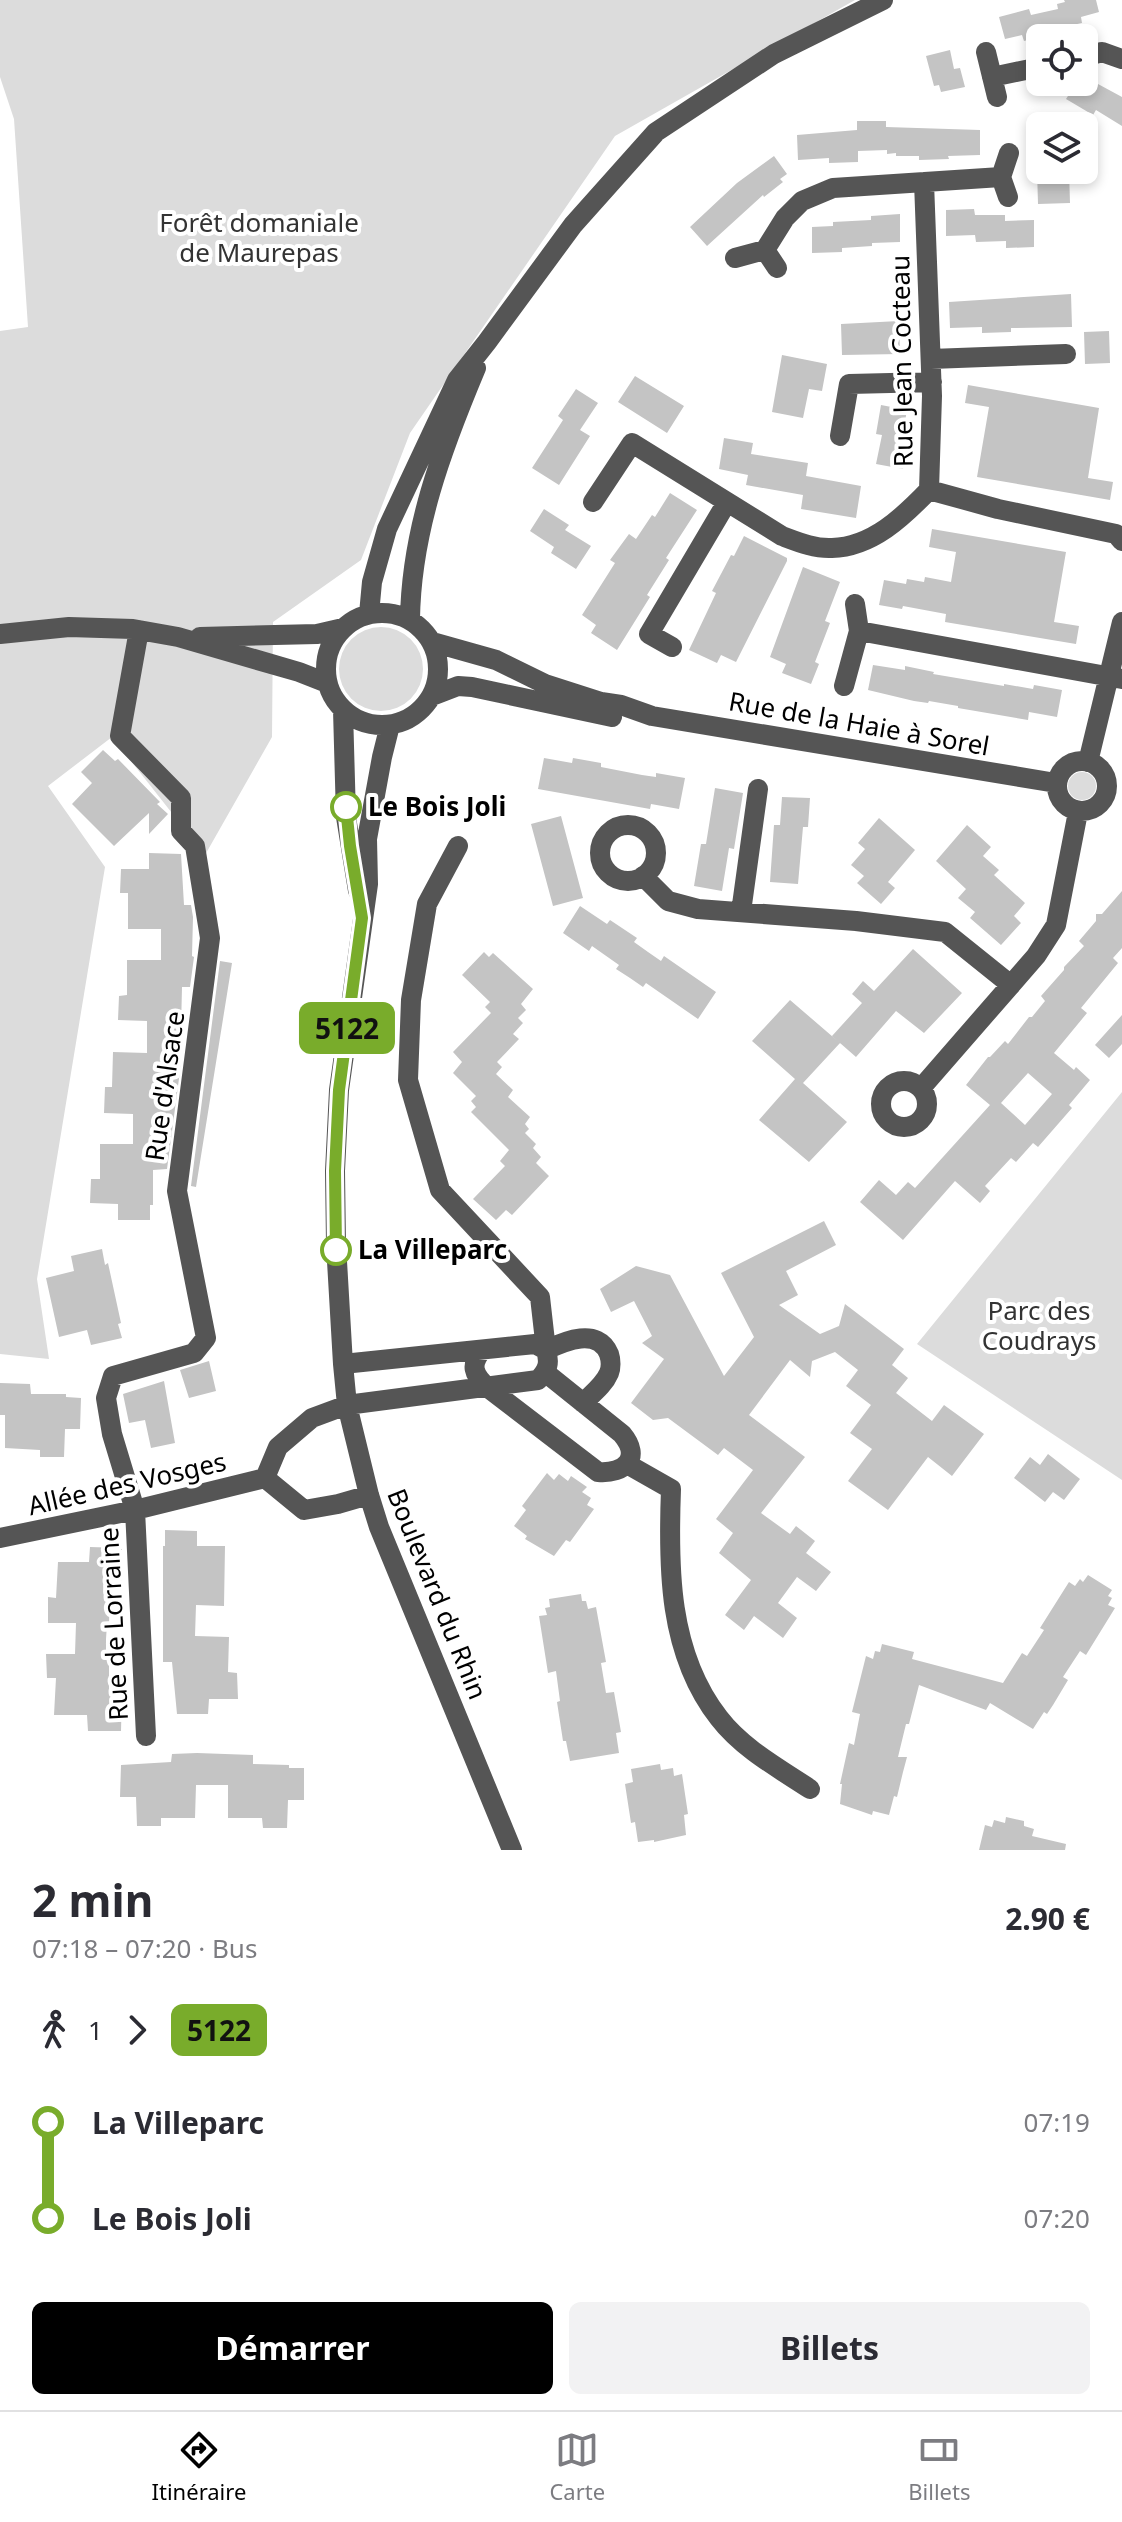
<!DOCTYPE html>
<html lang="fr">
<head>
<meta charset="utf-8">
<style>
	:root { --surface:#fff; --page:#f2f2f3; --text:#2b2b33; --muted:#7c7c81; --line:#e1e1e2; --accent:#000 }
	body { margin:0; font-family:"Noto Sans",sans-serif; background:var(--page); color:var(--text); height:100vh; display:flex; flex-direction:column; font-size:30px; white-space:nowrap }
	* { box-sizing:border-box; margin:0 }
	p { font-size:26px; color:var(--muted) }
	.icon { flex:none; width:44px; height:44px; fill:none; stroke:currentColor; stroke-width:2; stroke-linecap:round; stroke-linejoin:round }
	.map { position:relative; height:1850px; overflow:hidden }
	.side { display:flex; flex-direction:column; background:var(--surface); flex:1 }
	.side>* { flex:none }
	.badge { padding:0 16px; border-radius:12px; font-size:28px; line-height:52px }
	.fabs { position:absolute; left:1026px; top:24px; display:grid; gap:16px }
	.fabs a { display:grid; place-items:center; width:72px; height:72px; border-radius:12px; background:var(--surface); box-shadow:0 4px 12px #0003; font-size:40px }
	.map>.badge { position:absolute; translate:-50% -50%; box-shadow:0 0 0 4px #fff }
	.legs { display:flex; align-items:center; gap:12px; height:88px; padding:0 32px; font-size:26px }
	.legs p { margin-inline-start:auto }
	.summary { display:flex; align-items:center; justify-content:space-between; height:136px; padding:0 32px }
	h1 { font-size:44px; font-weight:700; line-height:60px }
	.primary-button { display:flex; gap:16px; margin-top:auto; padding:16px 32px }
	.primary-button a { flex:1; height:92px; border-radius:12px; background:var(--accent); color:#fff; font-size:32px; font-weight:700; line-height:92px; text-align:center }
	.primary-button a+a { background:var(--page); color:var(--text) }
	ul { padding:0 32px; list-style:none }
	li { display:flex; align-items:center; gap:28px; height:96px; font-size:30px }
	li i { display:grid; place-items:center; width:12px; height:100%; margin:0 10px; background:currentColor }
	li i::after { content:''; width:20px; height:20px; margin:-10px; border:6px solid; border-radius:50%; background:var(--surface) }
	li p { margin-inline-start:auto }
	li:first-child i { background:linear-gradient(#0000 50%,currentColor 0) }
	li:last-child i { background:linear-gradient(currentColor 50%,#0000 0) }
	.tab-bar { display:flex; justify-content:space-around; align-items:center; height:112px; border-top:2px solid var(--line); background:var(--surface); font-size:22px; color:var(--muted) }
	.tab-bar a { display:grid; justify-items:center; gap:4px }
	.tab-bar .current { color:var(--accent) }
	.map>svg:first-child { display:block }
	.green { fill:#dcdcdc }
	.building { fill:#c4c4c4; fill-rule:evenodd }
	.lines { fill:none; stroke-linecap:round; stroke-linejoin:round }
	.minor { stroke:#555; stroke-width:20 }
	.line-1-casing { stroke:#fff; stroke-width:18 }
	.line-1 { stroke:#79ac2b; stroke-width:12 }
	.stop-1-dot { fill:#fff; stroke:#79ac2b; stroke-width:4 }
	.labels { text-anchor:middle; stroke-width:8; stroke-linejoin:round; paint-order:stroke }
	.park-label { font-size:26px; fill:#333; stroke:#fff }
	.street-label { font-size:26px; fill:#000; stroke:#fff }
	.stop-label { font-size:26px; font-weight:bold; fill:#000; stroke:#fff; text-anchor:start }
</style>
</head>
<body>
<div class="map">
<svg width="1122" height="1850" viewBox="0 0 1122 1850">
	<rect width="100%" height="100%" fill="#fff"/>
	<path class="green" d="M0,0h855l-240,136 -205,297 -49,127 -88,62 -1,115 -67,118 -93,-118 -64,49 57,81 -68,412 12,80 -49,-5v-1023l28,-4 -14,-208 -14,-42z
		M339 669a42 42 0 1 1 84 0a42 42 0 1 1-84 0Z
		M1068 786a14 14 0 1 1 28 0a14 14 0 1 1-28 0Z
		M1122,1092v388l-205,-136z"/>
	<path class="building" d="M1064,0h32l3,12 -18,5 1,6 -38,8 1,5 -21,5 -2,-6 -17,4 -6,-22 30,-8 2,6 27,-6 -1,-5 8,-2z
		M950,50l4,19 6,-1 5,19 -24,5 -2,-7 -5,1 -8,-30z
		M1077,82h8l10,6 3,-4 24,13v29l-26,-16 -3,5 -27,-16z
		M857,121h29v6l94,3v25l-32,1 1,3 -30,1v-4h-23v-3l-9,1v-4l-29,1v11l-29,1v-5l-31,2 -1,-25 60,-5z
		M774,156l13,18 -7,5 3,3 -19,15 -1,-2 -56,51 -17,-19 47,-44z
		M1037,170h32l1,33 -32,1z
		M974,209l1,6h30v6l29,-1v27l-28,1v-7l-30,1 -1,-7 -29,1v-26z
		M900,214v28l-28,1v3l-30,2v4l-30,1v-26l21,-1v-4l38,-2v-4z
		M1071,294l1,33 -61,1v4l-29,1v-6l-32,1 -1,-26z
		M899,321l1,33 -58,1 -1,-31z
		M1109,331l1,32 -25,1 -1,-32z
		M782,355l45,9 -5,27 -13,-2 -6,29 -31,-6z
		M635,376l49,30 -17,27 -49,-31z
		M968,385l131,23 -11,70 25,4 -3,18 -133,-23 12,-70 -24,-4z
		M576,389l22,14 -18,27 10,6 -31,49 -27,-17 31,-48 -5,-4z
		M881,405l26,5 -5,29 5,1 -4,29 -27,-5 6,-29 -6,-1z
		M724,438l29,5 -2,11 57,9 -2,13 55,10 -5,32 -55,-9 2,-14 -57,-10 2,-10 -29,-6z
		M670,493l27,17 -31,48 3,2 -22,35 3,2 -33,53 -26,-17 5,-8 -14,-10 33,-52 -5,-3 19,-26 7,5 16,-24 3,2z
		M544,509l25,16 -4,5 26,16 -15,23 -25,-16 3,-6 -24,-16z
		M932,529l134,23 -12,70 25,4 -3,18 -131,-22 1,-8 -43,-8 -1,3 -23,-4 5,-25 22,4 1,-5 17,3 1,-5 26,5 5,-30 -27,-5z
		M744,536l43,22v3l-51,101 -15,-7 -4,8 -28,-13 27,-57 -4,-2 19,-36 3,1z
		M803,567l37,15 -15,39 5,2 -15,39 4,2 -8,20 -29,-11 4,-9 -16,-7z
		M873,665l32,5v-4l29,6 -1,2 71,12v-2l29,5 1,-4 28,5 -5,27 -28,-5 -1,8 -70,-12v-2l-29,-5 -1,2 -14,-2 -46,-11z
		M103,750l12,11 3,-2 42,43 -3,2 11,10 -19,20v-21l-35,33 -42,-42 20,-21 -11,-11z
		M544,758l28,5 1,-5 28,5v4l41,8 14,2v-4l29,5 -6,31 -28,-5 -1,5 -112,-20z
		M715,788l28,5 -9,56 -5,-1 -7,43 -28,-5 7,-42h5z
		M782,797l28,1 -2,29h-5l-5,57 -28,-2 4,-57h6z
		M561,816l22,82 -30,8 -22,-82z
		M879,818l36,32 -27,32 7,6 -14,16 -24,-21 7,-7 -13,-11 14,-16 -7,-6z
		M967,825l24,22 -8,9 16,14 -5,5 31,28 -11,13 7,7 -20,22 -31,-27 5,-6 -17,-14 8,-9 -30,-28z
		M149,853l32,1 3,51h7l2,12 -1,39 2,1 -4,30h-8l-2,84 -13,98 -14,1v35h-3v15h-32v-16l-28,-1 1,-24h9v-35h33v-30l-29,-1 1,-26h7l1,-35 34,1v-32l-29,-1 1,-24 8,-1v-35h34v-31h-33v-36h-8l1,-24h28z
		M1122,891v57l-9,10 5,5 -37,45 6,5 -33,40 20,17 2,-3 14,13 -21,25 3,3 -34,39 -5,-4 -17,19 -5,-4 -26,28 5,5 -10,12 -25,-22 -52,59 -43,-38 19,-22 17,15 12,-13 7,6 75,-83 -24,-20 22,-28h2l15,-16 3,3 21,-27h3l13,-16 -4,-5 23,-26v-3l20,-21 -5,-5 17,-20v-7h6zM1028,1073l24,21 -27,31 -24,-22z
		M580,906l27,18 3,-4 27,18 -3,4 14,10 13,9 3,-5 52,36 -18,27 -52,-36 -3,4 -13,-9 -14,-9 3,-4 -27,-19 -3,5 -26,-18z
		M913,949l49,44 -38,40 -28,-22 -40,46 -24,-21 30,-33 -10,-9 11,-13 11,10z
		M484,952l5,5 4,-4 40,36 -12,15 5,6 -8,8 5,5 -10,11 6,5 -22,23 5,5 -6,7 17,16 -5,7 22,20 -5,7 4,5 -4,4 11,11 -3,4 8,9 -5,6 13,13 -37,39 -6,-5 -10,10 -23,-21 32,-33 -5,-5 9,-11 -38,-38 5,-5 -5,-6 5,-5 -23,-23 9,-11 -9,-10 38,-39 -6,-6 5,-5 -28,-27z
		M220,961l12,2 -36,224 -5,-1z
		M790,1000l50,43 -37,40 44,39 -38,40 -50,-42 36,-41 -43,-38z
		M1122,1015v29l-13,14 -14,-13z
		M824,1221l12,24 -50,26 12,24 -19,10 41,29 19,-8 6,-22 59,45 -12,16 16,13 -12,15 36,28 12,-16 40,29 -32,42 -24,-19 -40,53 -40,-29 24,-32 -22,-16 21,-28 -25,-19 12,-16 -23,-18 -23,9 -2,16 -20,-17 -41,55 56,42 -44,56 29,21 6,-8 19,15 -9,12 25,19 -15,19 -19,-14 -19,26 19,15 -14,20 -29,-22 -10,14 -19,-15 26,-35 -32,-27 14,-20 -17,-14 37,-49 -29,-22 -6,7 -50,-37 -15,2 -22,-17 33,-44 -22,-16 10,-7 -18,-35 -23,11 -11,-23 36,-23 34,9 54,101 30,-39 -33,-64z
		M102,1249l3,16 3,-2 13,60 -3,1 4,14 -31,7 -4,-15 -28,7 -13,-59 28,-7 -3,-15z
		M209,1361l7,30 -27,7 -9,-28z
		M164,1381l11,62 -24,5 -6,-28 -16,3 -6,-29z
		M0,1383l30,1 1,10h35v3l15,1 -1,31h-15l-1,28h-24v-7l-35,-2v-33h-5z
		M1048,1454l32,25 -16,21 -11,-8 -8,10 -31,-24 16,-21 10,8z
		M547,1473l7,7 5,-6 9,7 3,-5 16,11 -5,5 9,6 -4,7 7,4 -24,33 -4,-2 -12,16 -29,-17 2,-3 -13,-10 12,-16 -4,-4z
		M165,1530l32,1v15h28l-1,60 -28,-1 -1,31 34,1 -1,35 9,1 1,26h-29l-1,15h-31l-5,-52h-9v-116h2z
		M90,1547l32,1 -1,39 -11,1 -1,36h-2l-1,15v16h3v35h13l-1,41h-33l-1,-16h-33l2,-37h-9l-1,-24h29l1,-31h-28v-26l8,1 2,-36h31z
		M1088,1575l24,15 -4,6 4,2 -4,7 7,3 -29,47 -6,-4 -17,26 5,3 -15,25 -6,9 -3,-2 -11,17 -43,-26 -4,7 -67,-25 -10,39h-3l-8,33h9l-4,15 -6,25 -3,-1 -5,19 -16,-4 -1,4 -32,-11 2,-20h-2l9,-41 5,2 6,-31 -8,-2 14,-56 7,3 2,-8 5,1 2,-8 32,8 -2,7 91,24 19,-30 5,3 17,-26 -4,-2 29,-46 6,4 5,-7 3,3z
		M581,1594l1,7h4l2,8 8,-2 10,55 -5,1 5,30 8,-1 3,17 4,23 -5,1 3,20 -49,8 -4,-20h-3l-6,-39 3,-1 -4,-30 -8,2 -9,-57 8,-1 -2,-7 5,-1 -1,-8z
		M197,1753l56,2v9l36,1v3h15v32h-16l-1,28h-24l-1,-10h-34v-33h-32l-1,33h-34v8h-24l-1,-29h-16l1,-32 50,-3 1,-8z
		M660,1764l1,6 12,-2 1,8 8,-2 6,40 -4,1 2,20 -32,7v-2l-16,2 -3,-20 -4,1 -6,-39 8,-2 -2,-13z
		M1006,1817l18,4v5l10,3 -2,7 34,8 -1,6h-86l6,-25 7,2 2,-7 11,3z"/>
	<g class="lines">
		<path class="minor" d="M986,52l11,45
			M1084,57l18,-5 20,7
			M992,77l48,-10
			M1001,177l7,20
			M924,182l8,214 -3,94 69,19 118,25 6,7
			M765,250l20,-32 17,-17 31,-13 168,-11 8,-24
			M735,258l30,-8 12,18
			M931,359l135,-5
			M840,436l9,-52 83,-2
			M593,502l39,-59 150,93c16,6 33,13 50,12 40,-1 71,-31 97,-58
			M855,604l4,27
			M326 669a56 56 0 1 1 112 0a56 56 0 1 1-112 0Z
			M369,614l3,-32 15,-53 70,-149 30,-38 86,-117 83,-93 118,-78 109,-54
			M410,620c1,-89 32,-171 66,-252
			M139,630l-19,106 61,62v33l14,15 15,92 -33,253 29,147 -12,15 -81,23 -7,22 6,36 23,76 11,226
			M0,634l69,-7 64,2 45,8 121,35 28,11
			M200,637l117,-3 26,-6
			M432,642l64,18 49,24 56,18 20,3 31,11 404,67
			M672,647l-23,-13 78,-132
			M844,686l15,-55 263,48
			M432,696l26,-10 14,1 140,30
			M343,710l3,107 12,74
			M390,725l-8,32 -15,82 1,45 -29,206 -4,81 1,73 7,120 4,41 22,90 10,32 133,323
			M1057 786a25 25 0 1 1 50 0a25 25 0 1 1-50 0Z
			M1088,762l34,-140
			M600 853a28 28 0 1 1 56 0a28 28 0 1 1-56 0Z
			M458,846l-31,58 -16,96 -3,80 32,110 100,107 6,53c19,-9 52,-23 63,4 2,6 2,14 0,19 -5,12 -17,21 -26,30
			M643,876l25,25 30,8 158,12 89,11 66,53
			M741,912l17,-123
			M881 1104a23 23 0 1 1 46 0a23 23 0 1 1-46 0Z
			M922,1087l114,-131 20,-31 22,-113
			M482,1350c-12,15 -9,24 5,37l111,85c27,2 44,-14 24,-38l-76,-61
			M627,1464l44,25c-3,78 -3,164 48,229 23,30 59,50 91,71
			M265,1478l13,-31 34,-29 35,-13 191,-25c10,-10 12,-17 8,-30l-11,-6 -192,20
			M265,1478l39,32 34,-6 31,-9
			M0,1538l135,-28 130,-32"/>
	</g>
	<g class="lines">
		<defs>
			<path id="line-1" d="M336,1250l-1,-79 4,-81 23,-172 -12,-72 -4,-39"/>
		</defs>
		<use href="#line-1" class="line-1-casing"/>
		<use href="#line-1" class="line-1"/>
	</g>
	<g class="stop-1-dot">
		<circle cx="346" cy="807" r="14"/>
		<circle cx="336" cy="1250" r="14"/>
	</g>
	<g class="labels">
		<g class="park-label">
			<text x="259" y="232">Forêt domaniale<tspan x="259" dy="30">de Maurepas</tspan></text>
			<text x="1039" y="1320">Parc des<tspan x="1039" dy="30">Coudrays</tspan></text>
		</g>
		<g class="street-label">
			<text transform="translate(902 361) rotate(-91)" y="9">Rue Jean Cocteau</text>
			<text transform="translate(859 724) rotate(10)" y="9">Rue de la Haie à Sorel</text>
			<text transform="translate(165 1086) rotate(-82)" y="9">Rue d'Alsace</text>
			<text transform="translate(127 1484) rotate(-13)" y="9">Allée des Vosges</text>
			<text transform="translate(437 1594) rotate(68)" y="9">Boulevard du Rhin</text>
			<text transform="translate(114 1624) rotate(-93)" y="9">Rue de Lorraine</text>
		</g>
		<g class="stop-label">
			<text x="368" y="816">Le Bois Joli</text>
			<text x="358" y="1259">La Villeparc</text>
		</g>
	</g>
</svg>
<div class="fabs">
<a><svg class="icon" aria-label="locate" viewBox="0 0 24 24"><circle cx="12" cy="12" r="6"/><path d="M12 2v4M12 18v4M2 12h4M18 12h4"/></svg></a>
<a><svg class="icon" aria-label="layers" viewBox="0 0 24 24"><path d="M12 4l9 5-9 5-9-5zM3 14l9 5 9-5"/></svg></a>
</div>
<b class="badge" style="left:347px;top:1028px;background:#79ac2b;color:#111">5122</b>
</div>
<section class="side">
<div class="summary"><div><h1>2 min</h1><p>07:18 – 07:20 · Bus</p></div><b>2.90 €</b></div>
<div class="legs"><svg class="icon" aria-label="walk" viewBox="0 0 24 24"><circle cx="13" cy="4" r="2"/><path d="M13 8l-2 6 4 7M11 14l-3 7M7 12l3-4h3l4 4"/></svg>1<svg class="icon" aria-label="forward" viewBox="0 0 24 24"><path d="M9 5l7 7-7 7"/></svg><b class="badge" style="background:#79ac2b;color:#111">5122</b></div>
<ul>
<li><i style="color:#79ac2b"></i><b>La Villeparc</b><p>07:19</p></li>
<li><i style="color:#79ac2b"></i><b>Le Bois Joli</b><p>07:20</p></li>
</ul>
<div class="primary-button"><a>Démarrer</a><a>Billets</a></div>
</section>
<nav class="tab-bar">
<a class="current"><svg class="icon" aria-label="directions" viewBox="0 0 24 24"><path d="M12 3l9 9-9 9-9-9zM9 14v-3h6M13 9l2 2-2 2"/></svg>Itinéraire</a>
<a><svg class="icon" aria-label="map" viewBox="0 0 24 24"><path d="M3 6l6-2 6 2 6-2v14l-6 2-6-2-6 2zM9 4v14M15 6v14"/></svg>Carte</a>
<a><svg class="icon" aria-label="tickets" viewBox="0 0 24 24"><path d="M3 7h18v10H3zM15 7v10"/></svg>Billets</a>
</nav>
</body>
</html>
